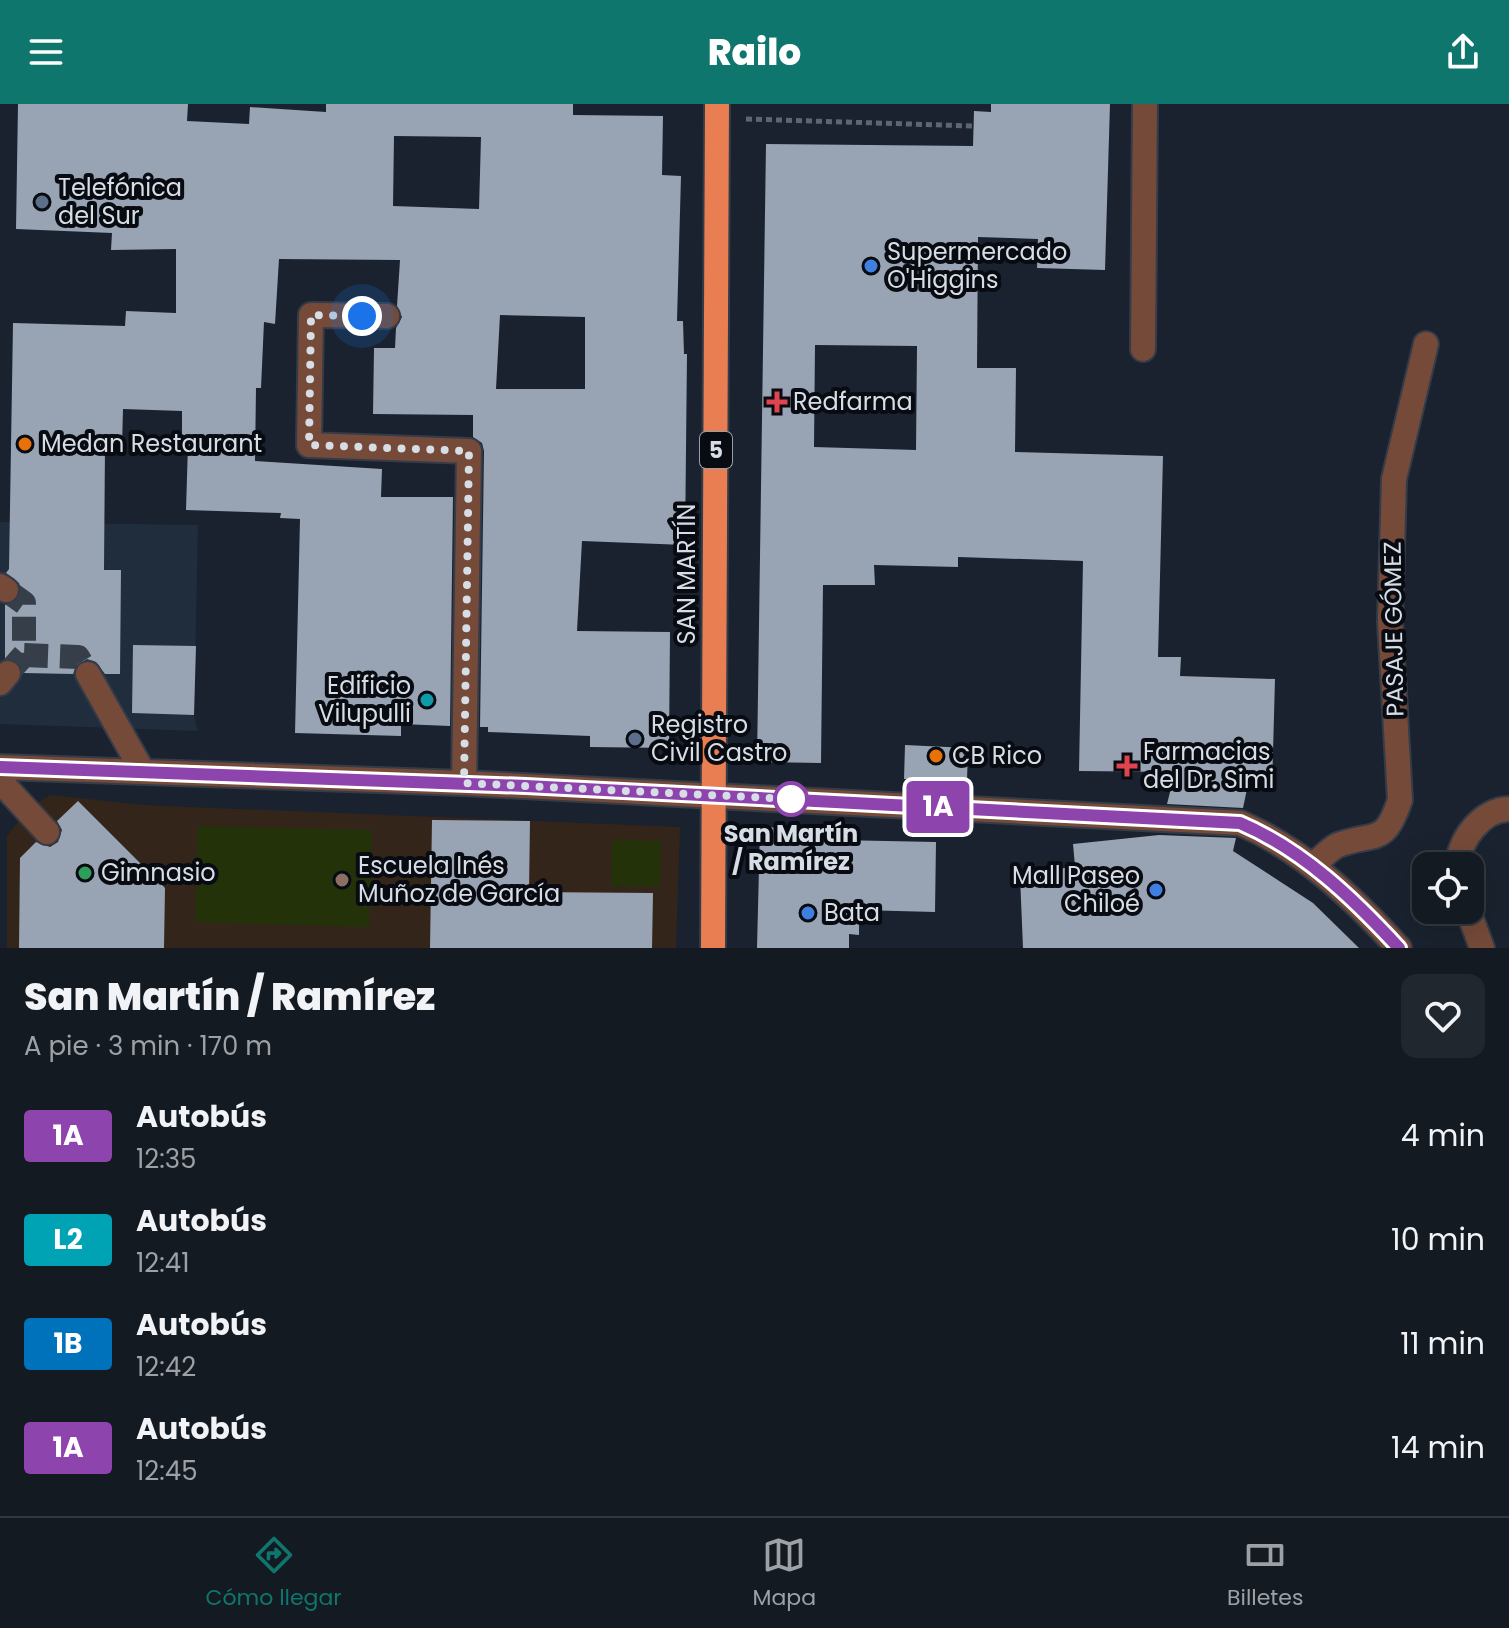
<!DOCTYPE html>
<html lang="es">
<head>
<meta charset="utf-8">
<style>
	:root { --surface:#131a22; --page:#20272f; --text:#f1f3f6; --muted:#9da1a5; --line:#323840; --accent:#0f766e }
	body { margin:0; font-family:Poppins,sans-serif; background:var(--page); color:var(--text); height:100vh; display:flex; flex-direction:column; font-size:30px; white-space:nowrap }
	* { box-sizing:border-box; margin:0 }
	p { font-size:26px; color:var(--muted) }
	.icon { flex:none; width:44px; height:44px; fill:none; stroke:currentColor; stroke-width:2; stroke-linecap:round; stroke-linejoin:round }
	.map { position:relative; height:844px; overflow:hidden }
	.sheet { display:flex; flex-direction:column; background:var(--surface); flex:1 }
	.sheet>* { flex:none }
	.badge { padding:0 16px; border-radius:6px; font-size:28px; line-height:52px }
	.buttons { position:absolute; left:1412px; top:748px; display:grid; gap:16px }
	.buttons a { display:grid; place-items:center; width:72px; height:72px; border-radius:16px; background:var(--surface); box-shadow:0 8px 32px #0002,0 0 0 2px var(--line); font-size:40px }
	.you { position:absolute; width:40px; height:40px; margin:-20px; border:6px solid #fff; border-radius:50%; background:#1a73e8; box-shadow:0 0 0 12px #1a73e833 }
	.map>.badge { position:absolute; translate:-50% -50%; box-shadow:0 0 0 4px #fff }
	.round { display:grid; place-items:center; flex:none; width:84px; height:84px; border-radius:16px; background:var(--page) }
	.head { display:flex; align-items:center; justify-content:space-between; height:136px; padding:0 24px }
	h1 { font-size:38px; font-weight:800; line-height:60px }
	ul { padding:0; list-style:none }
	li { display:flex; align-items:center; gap:24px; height:104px; padding:0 24px }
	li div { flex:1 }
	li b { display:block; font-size:30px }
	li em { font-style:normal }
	li .badge { min-width:88px; font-weight:700; text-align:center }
	header { display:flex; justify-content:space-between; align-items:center; height:104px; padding:0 24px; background:var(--accent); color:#fff; font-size:36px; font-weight:800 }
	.tab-bar { display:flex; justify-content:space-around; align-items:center; height:112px; border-top:2px solid var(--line); background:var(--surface); font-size:22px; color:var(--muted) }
	.tab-bar a { display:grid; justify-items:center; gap:4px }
	.tab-bar .current { color:var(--accent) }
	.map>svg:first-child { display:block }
	.built { fill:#202d3d }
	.education { fill:#34251a }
	.green { fill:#243209 }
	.building { fill:#98a3b3; fill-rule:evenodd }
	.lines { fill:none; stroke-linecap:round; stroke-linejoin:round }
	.minor-tunnel { stroke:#353e49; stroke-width:24; stroke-dasharray:24 12; stroke-linecap:butt }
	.minor-casing { stroke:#333c48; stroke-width:28 }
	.highway-casing { stroke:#333c48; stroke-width:28 }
	.path { stroke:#5e6670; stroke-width:5; stroke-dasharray:6 4; stroke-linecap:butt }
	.minor { stroke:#754a39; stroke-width:24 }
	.highway { stroke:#e87e51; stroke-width:24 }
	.line-casing { stroke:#fff; stroke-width:18 }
	.line { stroke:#8e44ad; stroke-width:12 }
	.walk { stroke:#d6dde5; stroke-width:8; stroke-dasharray:0 14.4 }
	.service-dot { fill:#5c6f8a; stroke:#080b11; stroke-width:3 }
	.shop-dot { fill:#3f7fe0; stroke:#080b11; stroke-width:3 }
	.health-dot { fill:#e0444e; stroke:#080b11; stroke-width:3 }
	.food-dot { fill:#e8710a; stroke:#080b11; stroke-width:3 }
	.culture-dot { fill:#0f9aa8; stroke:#080b11; stroke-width:3 }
	.stop-dot { fill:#fff; stroke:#8e44ad; stroke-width:4 }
	.leisure-dot { fill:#2e9e5b; stroke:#080b11; stroke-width:3 }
	.education-dot { fill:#8d6e63; stroke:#080b11; stroke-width:3 }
	.labels { text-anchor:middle; stroke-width:8; stroke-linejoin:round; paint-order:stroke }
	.shield { fill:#080b11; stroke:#989ea5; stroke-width:2 }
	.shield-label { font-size:22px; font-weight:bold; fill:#d6dde5 }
	.poi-label { font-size:24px; fill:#d6dde5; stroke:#080b11; text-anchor:start }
	.street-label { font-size:24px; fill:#d6dde5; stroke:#080b11 }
	.stop-label { font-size:24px; font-weight:bold; fill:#d6dde5; stroke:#080b11 }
</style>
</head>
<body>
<header><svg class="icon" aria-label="menu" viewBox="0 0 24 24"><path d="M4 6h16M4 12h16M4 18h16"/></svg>Railo<svg class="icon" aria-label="share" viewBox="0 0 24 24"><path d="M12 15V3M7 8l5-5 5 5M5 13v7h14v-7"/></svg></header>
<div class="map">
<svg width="1509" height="844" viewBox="0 0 1509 844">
	<rect width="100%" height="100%" fill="#19222e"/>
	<path class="built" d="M0,418l198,3 -4,190 4,16 -198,-7z"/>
	<path class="education" d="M51,691l91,10 538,22 -4,121h-669v-112l23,-29z"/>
	<path class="green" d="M198,722l174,4 -3,97 -174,-5z
		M612,736l49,1 -1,46 -49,-1z"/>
	<path class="building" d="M18,0h170l-1,17 62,3 1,-17 76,5v-8h247v11l90,1 -1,59 19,1 -4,145h6l1,33h3l-2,191 -103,-4 -5,90 93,1 -1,116 -79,-1v-11l-102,-4v-5h-8l4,-276 -2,-8 -9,-6v-22l-100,-1 1,-66h21l1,-20 6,-11 -5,-11 3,-46 -121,-1 -4,65 -11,-2 -3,66h-5l-1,73 127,8 -1,28h72l-3,229 -49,-2v12l-106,-3 5,-214 -20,-1 1,-5 -95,-3 2,-66h-6v-33l-59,-2 -1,38h-17l-1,123h17l-1,104h-15l-9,-12 -9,-3 -11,7 -3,8 -50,-1 -5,-11 -13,-3v-54l13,-6 3,-9 -2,-7 -13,-10 3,-4 4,-246 112,3 1,-15 50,2v-64l-65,1 1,-17 -96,-4zM394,32l87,1 -2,72 -86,-3zM500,211l85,2v72h-89z
		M991,0h119l-5,166 -68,-2 1,-29 -60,-2 -1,131h39l-1,84 148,4 -5,201h23l-1,19 95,3 -3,110h-25l-4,19 -76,-4 8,-32 -96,-1 4,-210 -125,-4v10l-84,-2 1,20h-52l-2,178 -64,-1 9,-618 207,2 1,-35 17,1zM815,241l102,1 -1,104 -102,-3z
		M133,541l63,1 -2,69 -62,-2z
		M905,641l63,3 -1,33 -63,-2z
		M78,697l87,87 -1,60h-145l1,-90 16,-16 14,5 8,-5 4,-12 -5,-9z
		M432,716l98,1 -1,71 124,1 -1,55h-222z
		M760,723l76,3v10l100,2 -1,70 -76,-2v25l-10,-1v14h-92z
		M1159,731l77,3 -3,13 80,52 46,45h-336l-3,-72 55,-10 -2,-22z"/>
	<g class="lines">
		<path class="minor-tunnel" d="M6,486l18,13v52l-16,18
			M24,551l54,2 10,17"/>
		<defs>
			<path id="minor" d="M387,212l-76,-1 -2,130 160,6 -5,332
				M1143,245l2,-245
				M0,482l6,4
				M88,570l55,98
				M0,579l8,-10
				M0,663l464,16 776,40c63,27 113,75 159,125
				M0,677l47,51
				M1313,762c7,-6 16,-17 25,-21 38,-14 46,2 62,-45l-10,-178 4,-143 32,-135
				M1458,762c0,-25 24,-57 51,-57
				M1468,806l14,38"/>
			<path id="highway" d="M713,844l4,-844"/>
		</defs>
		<use href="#minor" class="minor-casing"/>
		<use href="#highway" class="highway-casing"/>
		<path class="path" d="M746,15l228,7"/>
		<use href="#minor" class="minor"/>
		<use href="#highway" class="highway"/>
	</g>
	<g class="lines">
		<defs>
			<path id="line" d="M0,663l526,19 714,37c63,27 113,75 159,125"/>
		</defs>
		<use href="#line" class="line-casing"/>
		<use href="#line" class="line"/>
		<path class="walk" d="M362,212l-51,-1 -2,130 160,6 -5,332 327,16"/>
	</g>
	<g class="service-dot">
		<circle cx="42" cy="98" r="8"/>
		<circle cx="635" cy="635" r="8"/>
	</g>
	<g class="shop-dot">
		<circle cx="871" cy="162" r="8"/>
		<circle cx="1156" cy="786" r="8"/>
		<circle cx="808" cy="809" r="8"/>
	</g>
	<g class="health-dot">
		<path d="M773 286h8v8h8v8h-8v8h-8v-8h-8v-8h8z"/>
		<path d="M1123 650h8v8h8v8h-8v8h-8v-8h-8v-8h8z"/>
	</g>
	<g class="food-dot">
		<circle cx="25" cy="340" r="8"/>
		<circle cx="936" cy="652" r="8"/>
	</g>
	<circle class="culture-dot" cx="427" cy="596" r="8"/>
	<circle class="stop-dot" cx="791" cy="695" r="16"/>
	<circle class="leisure-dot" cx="85" cy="769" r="8"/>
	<circle class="education-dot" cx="342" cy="776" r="8"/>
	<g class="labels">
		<rect class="shield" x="700" y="328" width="32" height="36" rx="6"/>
		<g class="shield-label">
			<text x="716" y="354">5</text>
		</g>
		<g class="poi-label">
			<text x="58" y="92">Telefónica<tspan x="58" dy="28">del Sur</tspan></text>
			<text x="887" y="156">Supermercado<tspan x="887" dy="28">O'Higgins</tspan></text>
			<text x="793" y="306">Redfarma</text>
			<text x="41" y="348">Medan Restaurant</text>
			<text x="411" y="590" text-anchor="end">Edificio<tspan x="411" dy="28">Vilupulli</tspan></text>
			<text x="651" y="629">Registro<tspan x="651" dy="28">Civil Castro</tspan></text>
			<text x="1143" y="656">Farmacias<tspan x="1143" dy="28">del Dr. Simi</tspan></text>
			<text x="952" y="660">CB Rico</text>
			<text x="358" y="770">Escuela Inés<tspan x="358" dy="28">Muñoz de García</tspan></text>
			<text x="101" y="777">Gimnasio</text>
			<text x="1140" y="780" text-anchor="end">Mall Paseo<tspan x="1140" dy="28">Chiloé</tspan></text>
			<text x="824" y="817">Bata</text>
		</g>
		<g class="street-label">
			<text transform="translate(687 470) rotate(-90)" y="8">SAN MARTÍN</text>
			<text transform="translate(1394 525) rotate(-91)" y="8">PASAJE GÓMEZ</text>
		</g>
		<g class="stop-label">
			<text x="791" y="738">San Martín<tspan x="791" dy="28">/ Ramírez</tspan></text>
		</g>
	</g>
</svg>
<div class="buttons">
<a><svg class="icon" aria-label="locate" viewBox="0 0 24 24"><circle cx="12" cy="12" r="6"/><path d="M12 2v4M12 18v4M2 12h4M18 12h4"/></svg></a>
</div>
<div class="you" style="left:362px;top:212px"></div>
<b class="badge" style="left:938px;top:703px;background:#8e44ad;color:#fff">1A</b>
</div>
<section class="sheet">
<div class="head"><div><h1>San Martín / Ramírez</h1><p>A pie · 3 min · 170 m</p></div><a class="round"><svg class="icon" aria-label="heart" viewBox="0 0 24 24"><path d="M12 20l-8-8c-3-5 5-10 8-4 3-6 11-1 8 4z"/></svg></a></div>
<ul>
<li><span class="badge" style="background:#8e44ad;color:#fff">1A</span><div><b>Autobús</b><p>12:35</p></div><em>4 min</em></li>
<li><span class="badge" style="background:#00a3b4;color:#fff">L2</span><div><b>Autobús</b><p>12:41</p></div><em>10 min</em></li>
<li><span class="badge" style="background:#0072bc;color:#fff">1B</span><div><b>Autobús</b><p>12:42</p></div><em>11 min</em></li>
<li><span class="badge" style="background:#8e44ad;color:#fff">1A</span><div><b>Autobús</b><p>12:45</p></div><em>14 min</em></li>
</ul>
</section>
<nav class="tab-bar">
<a class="current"><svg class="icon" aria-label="directions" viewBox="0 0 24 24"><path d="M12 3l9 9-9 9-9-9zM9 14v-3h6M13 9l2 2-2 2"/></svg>Cómo llegar</a>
<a><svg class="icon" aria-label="map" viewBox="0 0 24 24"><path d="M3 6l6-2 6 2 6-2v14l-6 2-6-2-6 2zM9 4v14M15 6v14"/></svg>Mapa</a>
<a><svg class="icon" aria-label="tickets" viewBox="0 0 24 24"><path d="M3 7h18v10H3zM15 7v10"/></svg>Billetes</a>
</nav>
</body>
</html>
